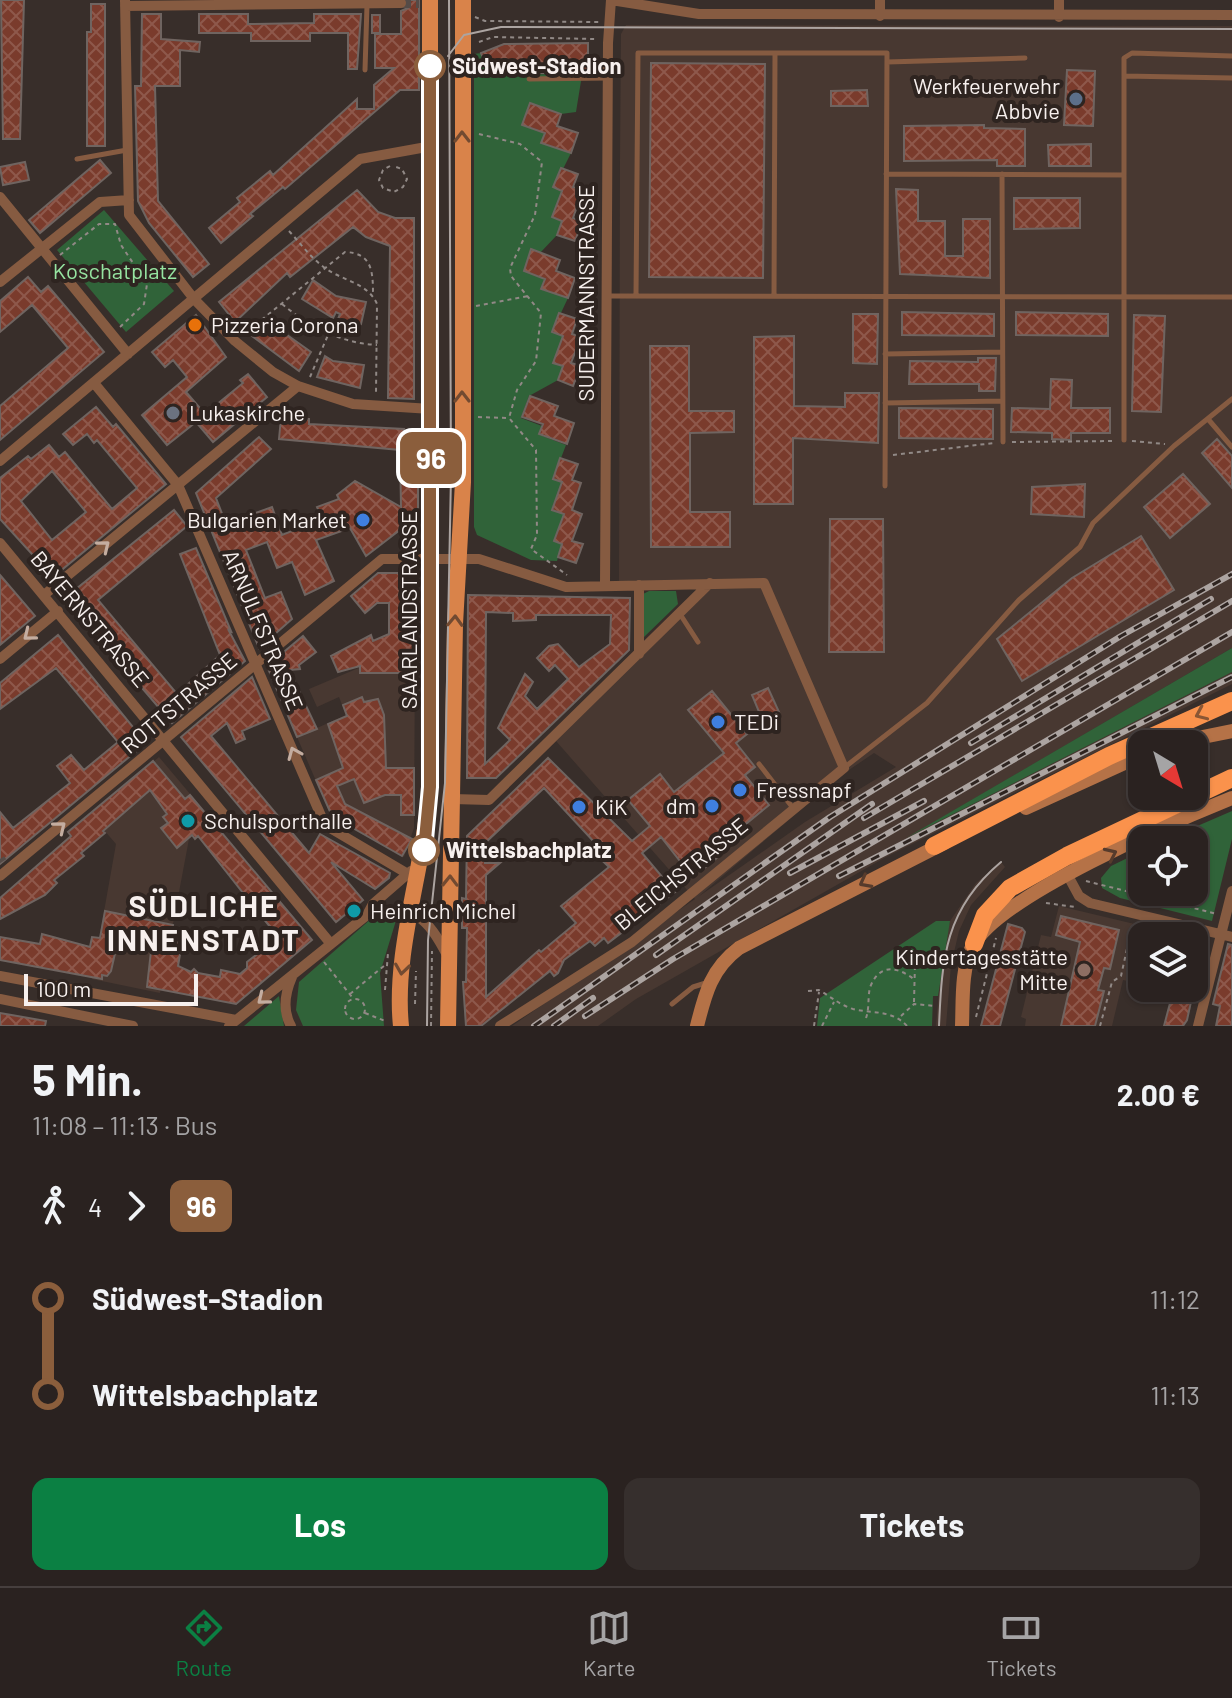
<!DOCTYPE html>
<html lang="de">
<head>
<meta charset="utf-8">
<style>
	:root { --surface:#2a2220; --page:#362f2d; --text:#f1f3f6; --muted:#a5a4a5; --line:#463f3e; --accent:#0b8043 }
	body { margin:0; font-family:Barlow,sans-serif; background:var(--page); color:var(--text); height:100vh; display:flex; flex-direction:column; font-size:30px; white-space:nowrap }
	* { box-sizing:border-box; margin:0 }
	p { font-size:26px; color:var(--muted) }
	.icon { flex:none; width:44px; height:44px; fill:none; stroke:currentColor; stroke-width:2; stroke-linecap:round; stroke-linejoin:round }
	.map { position:relative; height:1026px; overflow:hidden }
	.sheet { display:flex; flex-direction:column; background:var(--surface); flex:1 }
	.sheet>* { flex:none }
	.badge { padding:0 16px; border-radius:12px; font-size:28px; line-height:52px }
	.needle { width:52px; rotate:142deg }
	.fabs { position:absolute; left:1128px; top:730px; display:grid; gap:16px }
	.fabs a { display:grid; place-items:center; width:80px; height:80px; border-radius:16px; background:var(--surface); box-shadow:0 2px 6px #0004,0 0 0 2px var(--line); font-size:40px }
	.scale { position:absolute; left:24px; bottom:20px; width:174px; box-sizing:border-box; padding-left:8px; border:4px solid #f7f0ee; border-top:0; font-size:22px; line-height:28px; white-space:nowrap; color:#f7f0ee; -webkit-text-stroke:6px #2e2420; paint-order:stroke }
	.map>.badge { position:absolute; translate:-50% -50%; box-shadow:0 0 0 4px #fff }
	.legs { display:flex; align-items:center; gap:12px; height:88px; padding:0 32px; font-size:26px }
	.legs p { margin-inline-start:auto }
	.headline { display:flex; align-items:center; justify-content:space-between; height:136px; padding:0 32px }
	h1 { font-size:44px; font-weight:700; line-height:60px }
	.cta { display:flex; gap:16px; margin-top:auto; padding:16px 32px }
	.cta a { flex:1; height:92px; border-radius:16px; background:var(--accent); color:#fff; font-size:32px; font-weight:700; line-height:92px; text-align:center }
	.cta a+a { background:var(--page); color:var(--text) }
	ul { padding:0 32px; list-style:none }
	li { display:flex; align-items:center; gap:28px; height:96px; font-size:30px }
	li i { display:grid; place-items:center; width:12px; height:100%; margin:0 10px; background:currentColor }
	li i::after { content:''; width:20px; height:20px; margin:-10px; border:6px solid; border-radius:50%; background:var(--surface) }
	li p { margin-inline-start:auto }
	li:first-child i { background:linear-gradient(#0000 50%,currentColor 0) }
	li:last-child i { background:linear-gradient(currentColor 50%,#0000 0) }
	.menu { display:flex; justify-content:space-around; align-items:center; height:112px; border-top:2px solid var(--line); background:var(--surface); font-size:22px; color:var(--muted) }
	.menu a { display:grid; justify-items:center; gap:4px }
	.menu .active { color:var(--accent) }
	.map>svg:first-child { display:block }
	.built { fill:#483831; fill-rule:evenodd }
	.green { fill:#306339 }
	.building { fill:url(#building-cross-hatch); stroke:#6f6460; stroke-width:2; fill-rule:evenodd }
	.lines { fill:none; stroke-linecap:round; stroke-linejoin:round }
	.street-tunnel { stroke:#554b47; stroke-width:10; stroke-dasharray:10 5; stroke-linecap:butt }
	.path { stroke:#918986; stroke-width:2; stroke-dasharray:4 4; stroke-linecap:butt }
	.lane { stroke:#865b41; stroke-width:5 }
	.street { stroke:#865b41; stroke-width:10 }
	.secondary { stroke:#b57247; stroke-width:14 }
	.primary { stroke:#d9834a; stroke-width:16 }
	.highway { stroke:#fa924c; stroke-width:18 }
	.tram { stroke:#aca4a1; stroke-width:2 }
	.rail-casing { stroke:#aca4a1; stroke-width:6 }
	.rail { stroke:#2e2420; stroke-width:3; stroke-dasharray:9; stroke-linecap:butt }
	.oneway { stroke:#724a31 }
	.oneway2 { stroke:#c4ada0 }
	.oneway3 { stroke:#8a5634 }
	.oneway4 { stroke:#563b2c }
	.line-1-casing { stroke:#fff; stroke-width:18 }
	.line-1 { stroke:#8b5e3c; stroke-width:12 }
	.stop-1-dot { fill:#fff; stroke:#8b5e3c; stroke-width:4 }
	.service-dot { fill:#5c6f8a; stroke:#2e2420; stroke-width:3 }
	.food-dot { fill:#e8710a; stroke:#2e2420; stroke-width:3 }
	.worship-dot { fill:#6b7280; stroke:#2e2420; stroke-width:3 }
	.shop-dot { fill:#3f7fe0; stroke:#2e2420; stroke-width:3 }
	.culture-dot { fill:#0f9aa8; stroke:#2e2420; stroke-width:3 }
	.education-dot { fill:#8d6e63; stroke:#2e2420; stroke-width:3 }
	.labels { text-anchor:middle; stroke-width:8; stroke-linejoin:round; paint-order:stroke }
	.stop-label { font-size:22px; font-weight:bold; fill:#f7f0ee; stroke:#2e2420; text-anchor:start }
	.poi-label { font-size:22px; fill:#f7f0ee; stroke:#2e2420; text-anchor:start }
	.park-label { font-size:22px; fill:#96e4a1; stroke:#2e2420 }
	.street-label { font-size:22px; fill:#f7f0ee; stroke:#2e2420 }
	.district-label { font-size:30px; font-weight:bold; letter-spacing:2px; fill:#f7f0ee; stroke:#2e2420 }
</style>
</head>
<body>
<div class="map">
<svg width="1232" height="1026" viewBox="0 0 1232 1026">
	<defs>
		<pattern id="building-cross-hatch" width="8" height="8" patternUnits="userSpaceOnUse" patternTransform="scale(2)"><rect width="8" height="8" fill="#7a3b2c"/><path d="M0 0l8 8M0 8l8-8" fill="none" stroke="#8e584b"/></pattern>
	</defs>
	<rect width="100%" height="100%" fill="#382e2a"/>
	<path class="built" d="M626,25l606,1v622l-315,184 315,-160v12l-346,173 -250,142 -38,27h-86l183,-127 -139,-158 148,-159 -85,6 1,-429 1,-125zM874,753l22,14 -91,55 -107,75 145,-123z
		M381,653h34l-1,175 -10,29 -72,-39 -35,-81 49,-22 -7,-18 -22,10 -8,-18 71,-30z
		M159,757l53,63 -23,19 -29,154 -68,-14 24,-135 -25,-29z
		M1001,862l4,5 -34,38 -12,26 -8,34 -5,61h-10l6,-72 8,-33 26,-38z
		M1059,906l88,21 -15,55 -9,-2 -11,46h-87l1,-7 -5,-2 20,-82 10,2z"/>
	<path class="green" d="M481,53l9,20 92,2 -6,37 -15,2 -30,-11 14,30 -3,10 29,10 -17,34 8,4 -9,26 9,4 -5,14 -33,35 21,9 -5,10 28,9 -16,34 11,4 -9,27 9,3 -5,14 -29,16 -8,22 21,8 -2,9 26,10 -13,34 9,3 -10,26 12,6 -10,26 8,4 -5,17 -26,-1 -54,-25 -3,-8v-473z
		M104,210l70,81 -48,41 -69,-82z
		M649,591h27l2,13 -35,34v-44z
		M1232,648v24l-326,166z
		M1232,811v28l-20,82 -92,-23 -18,-10 -1,-10 10,-12 31,-15v41h52v-52h-29z
		M398,914l-18,59 4,53h-81l-7,-16 3,-28 73,-64z
		M936,921h14l-12,75h-5l-1,30h-115l3,-28z
		M279,996l5,30h-40z"/>
	<path class="building" d="M1,0h23l-4,139h-17z
		M408,0h11v90h-19l-115,99 -2,-2 -33,27 3,2 -32,27 -12,-15 31,-26 -3,-4 33,-27 3,4 84,-76v10h17v-24l20,-17h-19v-34h26v-23l7,-3z
		M91,4h14v142h-18v-114h4z
		M142,14h19v25l39,3 -1,10 -19,-2v36h-25l3,115 51,63 -16,13 -44,-54 -11,-22 -3,-115h6z
		M199,14h49v10l66,-1v-9h47l-4,55h-9v-36h-38v8h-59v-8h-52z
		M372,15h8v18h-8z
		M588,43v30h-73l-1,-9 -25,9 -8,-20 23,-9z
		M651,63l114,1 -2,214 -114,-1z
		M1067,70l28,1 -2,55 -29,-1z
		M867,90l1,16h-37v-15z
		M530,103l31,11 -4,12 21,7 -7,20 -30,-10 4,-10 -23,-8z
		M984,125v3l41,1v37h-28v-6l-93,1v-35z
		M1091,144v22h-42l-1,-21z
		M100,160l11,13 -71,60 -11,-13z
		M25,162l4,18 -26,5 -3,-18z
		M561,168l17,6 -5,13 10,3 -10,28 9,4 -7,19 -18,-6 5,-14 -10,-4 10,-26 -9,-4z
		M896,189l22,1v31h27v35h18v-37h27v59l-90,-4z
		M357,190l21,22 17,6h19v181l-26,-1 2,-152 -24,-9 -13,-10 -63,50 -3,-4 -52,49 -16,-20z
		M1014,198h66v30l-66,1z
		M531,249l29,11 -4,11 19,7 -7,20 -27,-9 4,-10 -21,-8z
		M28,277l13,15 7,-6 56,66 -104,88v-34l68,-58 -36,-43 -32,27v-31z
		M313,280l23,16 30,6 -5,22 -23,-5 2,-5 -4,-2 -3,6 -31,-19z
		M902,312l92,2v22l-92,-1z
		M1016,312l92,2v22l-92,-1z
		M559,313l18,6 -5,15 9,3 -10,26 10,3 -8,20 -15,-6 5,-14 -10,-3 10,-27 -11,-4z
		M853,314h25l-1,50 -24,-1z
		M196,315l30,42 -40,35 19,22 38,-31 -3,-3 8,-6 19,23 -54,45 -17,-20 -29,23 -25,-30 45,-38 -14,-17 -8,7 -13,-15z
		M1134,315l31,1 -4,96 -29,-1z
		M266,320l45,32 -12,19 -47,-35z
		M794,336v70l51,1v-14h34l-1,50 -85,-5v66h-39v-167z
		M650,346h39v65h45v21l-44,1v79h40v35h-79z
		M325,356l8,5 31,4 -4,23 -43,-11z
		M978,358h18l-1,33h-16v-7h-70l1,-23 68,1z
		M1051,379l21,1 -1,28h39v25h-39v7l-19,-1v-6l-41,-1 1,-24 38,1z
		M530,396l28,10 -4,10 20,7 -7,21 -28,-10 4,-10 -21,-7z
		M96,407l17,20 3,-3 50,60 -113,93 -53,-58v-41l28,-22 3,3 18,-14 10,12 6,-5 47,57 25,-21 -40,-48 -3,3 -7,-9 -14,11 -10,-11zM52,471l34,41 -34,28 -31,-39z
		M899,408l94,1v30l-94,-1z
		M281,418l28,1v5l95,5 -1,9 15,-1v79l-52,40 -16,-28 -34,12 18,41 -29,14 -13,-33 -15,6 -10,-26 -21,8 19,48 16,-6 11,27 -33,29 -63,-155 63,-56 12,12 -55,49 10,26 46,-17 10,28 18,-7 -2,-6 22,-8 -3,-7 22,-8 -2,-4 18,-14 46,26 -1,-57 -121,-11z
		M1217,439l15,17v32l-30,-35z
		M560,458l18,6 -6,16 9,3 -9,27 10,4 -10,27 11,3 -7,19 -18,-6 4,-13 -8,-3 10,-27 -12,-4 10,-28 -9,-3z
		M1183,474l27,30 -40,34 -26,-31z
		M1085,484l-1,33 -53,-3 1,-27z
		M174,510l13,16 -89,74 79,94 43,-39 -40,-101 16,-6 35,83 -3,-2 17,32 -73,62 -107,-125z
		M830,519h53l1,133h-55z
		M1141,536l33,54 -152,91 -25,-42 75,-61z
		M378,573h31v22h6v78h-55v-7l-22,6 -7,-16 40,-21 2,6 16,-7v-31h-12l-12,10 -14,-17z
		M0,575l35,41 -35,29z
		M468,595l162,3 -1,52 -133,128h-29zM486,612l27,1v8l23,-1v-5h75l-1,29 -31,23 -21,-23 -9,2 -12,12 12,13 6,-6 13,14 -31,30 -12,-13 8,-14 -8,-8 -27,54 12,12 -25,24z
		M58,635l88,108 -146,121v-52l13,16 57,-45 -13,-17 14,-11 13,15 34,-28 -62,-74 -56,41v-26z
		M303,636l13,16 -17,13 1,4 -11,1 28,59 -20,8 -30,-71z
		M252,677l18,42 -28,12 3,8 -9,4 -9,-20 -16,13 98,117 11,-19 70,39 -1,5 -14,11 -44,-27 32,38 -27,22 -155,-185z
		M768,688l11,24 -17,7 -10,-24z
		M712,691l35,43 -11,9 19,24 -10,8 24,30 -50,41 5,6 -23,19 -7,-7 -7,6 -26,-33 -19,16 33,39 -67,51 -4,-5 -9,8 -5,-5 -26,19 -6,13 -4,3 -4,-5 -69,55h-15l-3,-44h3l1,-54h-5v-30l4,1 1,-63 81,-78 84,83 18,-15 -22,-26 32,-26 14,18 50,-39 -36,-43zM544,788l52,56 -6,5 19,18 -48,39 15,17 -35,29 -2,-2 -53,47v-122l14,-12h-15l-1,-19z
		M362,697l2,5 14,-3 6,16 2,53h28v47h-13v-20h-16l-21,8 -10,-24 -17,7 8,18 67,35 -10,17 -70,-40 -16,-36 27,-12 -15,-44 19,-8 -4,-11z
		M153,761l32,38 5,-4 122,145 -76,64 -89,-17 5,-45 -15,-3 -18,-3 -8,35 -4,5 -5,-1v4l-102,-19v-23l40,7 2,-10 48,13 2,-10 8,1 5,-27 68,14 -3,16 12,2 -4,23 13,6 3,-3 4,4 22,4 1,-7 19,4 7,-6v-6l13,-10 -4,-5 16,-14 -4,-4 2,-2 -72,-91 -3,3 -3,-4 -15,13 -16,-20 7,-5 -5,-6 4,-3 -17,-24 -47,41 2,2 -24,20 3,3 -30,24 3,3 -12,12 -45,24v-21l71,-62 -3,-4z
		M1061,916l58,14 -9,39 -6,-1 -6,22 6,1 -9,35h-34l19,-84 -24,-7z
		M1008,924l14,4 3,4 -7,26 -18,68h-19z
		M1194,939l11,2 -7,33 -4,-1z
		M1228,944l4,1v81h-16l4,-20 -7,-2z
		M1174,988h20l-7,32 -4,6h-19z
		M0,1013l46,8 -1,5h-45z"/>
	<g class="lines">
		<path class="street-tunnel" d="M401,3h18
			M0,859l2,3"/>
		<path class="path" d="M475,17l10,4 115,1
			M479,42l14,-5 103,2
			M479,134l41,10 22,18 -7,53 -25,53 1,8 30,37 -5,48 -19,29 -8,28 27,32 1,85 -6,14 36,26
			M390,166l-7,4 -4,10 4,8 11,4 9,-5 4,-8 -5,-10 -9,-3
			M289,231c12,13 22,27 36,37 18,13 43,15 52,36l-1,89
			M60,255l39,-31h16l6,21 26,39 -3,20 -25,24
			M282,304c28,23 59,39 95,41
			M476,306l52,-10
			M243,335l102,-83c27,1 28,19 28,43
			M310,377l18,-42
			M478,417l30,1
			M1132,441l33,3
			M1012,442l102,-1
			M893,455l101,-12
			M1086,881l131,33
			M426,903l10,14
			M1046,903l29,4
			M324,962l28,35
			M385,990l3,-37
			M808,991l11,-1c12,7 21,15 34,19 19,5 38,0 54,17
			M350,994l35,-29
			M345 1009a10 10 0 1 1 20 0a10 10 0 1 1-20 0Z
			M914,1002l1,-39
			M415,1004l1,-33
			M365,1013l20,8
			M901,1016l13,-12 21,2
			M976,1017l20,-79
			M866,1018c4,-11 1,-24 5,-33 10,-23 29,-17 44,-5
			M431,1026l1,-75
			M814,1026l5,-34
			M822,1026l12,-24
			M1100,1026l12,-44 9,-6 11,-50"/>
		<path class="lane" d="M775,53h112l-2,433
			M887,62l138,-4
			M365,70l2,-65
			M1124,76l108,2
			M529,79l78,-1
			M77,159l50,-9
			M886,174l238,1
			M1002,174l1,268
			M607,296l625,1
			M636,296l2,-243h137l-1,243
			M885,354l117,-2
			M885,403l117,-2
			M1208,419l24,28
			M1124,440v-382l8,-5 100,3
			M680,614l18,28
			M759,764l34,44
			M845,767l82,-64 92,-103 61,-53 13,-24 81,-77 58,-47
			M672,1004l21,-17 16,-5"/>
		<path class="street" d="M125,0l4,215 65,84 41,42 38,31 25,14 55,18 78,5
			M611,0l88,14 533,1
			M125,6l276,-3
			M880,16v-16
			M1059,17v-17
			M0,197l128,157
			M0,282l100,-80 29,-2
			M94,383l84,102 147,340 83,49
			M0,461l360,-302 72,-13
			M0,543l331,401
			M639,585v69
			M605,586l3,-543 3,-43
			M44,595l254,-209
			M0,659l58,-48
			M453,799l36,1 221,-217
			M1067,874l12,22 11,7 142,34
			M0,876l382,-317h97l87,28 198,-4 80,185 -212,174 -132,84
			M367,915c46,-12 60,1 81,42
			M0,976l236,44
			M0,999l133,27
			M229,1026l138,-111 6,-11 38,-33
			M291,1026c-9,-16 -6,-33 1,-49
			M1198,1026l34,-135"/>
		<path class="secondary" d="M1168,744l64,-13
			M1026,808l116,-53
			M697,1026c8,-32 14,-57 42,-78l205,-105
			M962,1026c1,-25 -1,-56 10,-79 26,-51 203,-126 260,-149"/>
		<path class="primary" d="M401,1026c-8,-76 24,-161 29,-239v-787
			M448,1026l7,-402 8,-142v-482"/>
		<path class="highway" d="M934,846l175,-90 123,-55
			M974,944l11,-29 25,-27 57,-32 165,-78"/>
		<path class="tram" d="M448,56l16,-21 37,-8 731,2
			M427,1026l1,-86 17,-157 6,-308 -2,-475
			M939,1026c3,-69 6,-117 62,-164"/>
		<defs>
			<path id="rail" d="M971,743l240,-144
				M864,818l368,-217
				M790,873l134,-72
				M839,876l393,-199
				M656,955l216,-151
				M585,1016l88,-57 559,-327
				M534,1026l296,-209 291,-181 111,-62
				M554,1026l39,-28"/>
		</defs>
		<use href="#rail" class="rail-casing"/>
		<use href="#rail" class="rail"/>
	</g>
	<defs><path id="oneway-chevron" d="M-2-3.5L2.5 0L-2 3.5" fill="none" stroke-width="1.6" stroke-linecap="round" stroke-linejoin="round" transform="scale(2)"/></defs>
	<g class="oneway">
		<use href="#oneway-chevron" transform="translate(462 137) rotate(-90)"/>
		<use href="#oneway-chevron" transform="translate(462 397) rotate(-90)"/>
		<use href="#oneway-chevron" transform="translate(455 621) rotate(-88)"/>
		<use href="#oneway-chevron" transform="translate(450 881) rotate(-89)"/>
		<use href="#oneway-chevron" transform="translate(402 969) rotate(98)"/>
	</g>
	<g class="oneway2">
		<use href="#oneway-chevron" transform="translate(104 546) rotate(-39)"/>
		<use href="#oneway-chevron" transform="translate(29 635) rotate(141)"/>
		<use href="#oneway-chevron" transform="translate(294 753) rotate(-113)"/>
		<use href="#oneway-chevron" transform="translate(60 827) rotate(-39)"/>
		<use href="#oneway-chevron" transform="translate(263 999) rotate(141)"/>
	</g>
	<use class="oneway3" href="#oneway-chevron" transform="translate(1201 714) rotate(156)"/>
	<g class="oneway4">
		<use href="#oneway-chevron" transform="translate(1111 854) rotate(-25)"/>
		<use href="#oneway-chevron" transform="translate(865 882) rotate(152)"/>
	</g>
	<g class="lines">
		<defs>
			<path id="line-1" d="M424,850l6,-63v-721"/>
		</defs>
		<use href="#line-1" class="line-1-casing"/>
		<use href="#line-1" class="line-1"/>
	</g>
	<g class="stop-1-dot">
		<circle cx="430" cy="66" r="14"/>
		<circle cx="424" cy="850" r="14"/>
	</g>
	<circle class="service-dot" cx="1076" cy="99" r="8"/>
	<circle class="food-dot" cx="195" cy="325" r="8"/>
	<circle class="worship-dot" cx="173" cy="413" r="8"/>
	<g class="shop-dot">
		<circle cx="363" cy="520" r="8"/>
		<circle cx="718" cy="722" r="8"/>
		<circle cx="740" cy="790" r="8"/>
		<circle cx="712" cy="806" r="8"/>
		<circle cx="579" cy="807" r="8"/>
	</g>
	<g class="culture-dot">
		<circle cx="188" cy="821" r="8"/>
		<circle cx="354" cy="911" r="8"/>
	</g>
	<circle class="education-dot" cx="1084" cy="970" r="8"/>
	<g class="labels">
		<g class="stop-label">
			<text x="452" y="74">Südwest-Stadion</text>
			<text x="446" y="858">Wittelsbachplatz</text>
		</g>
		<g class="poi-label">
			<text x="1060" y="94" text-anchor="end">Werkfeuerwehr<tspan x="1060" dy="25">Abbvie</tspan></text>
			<text x="211" y="333">Pizzeria Corona</text>
			<text x="189" y="421">Lukaskirche</text>
			<text x="347" y="528" text-anchor="end">Bulgarien Market</text>
			<text x="734" y="730">TEDi</text>
			<text x="756" y="798">Fressnapf</text>
			<text x="696" y="814" text-anchor="end">dm</text>
			<text x="595" y="815">KiK</text>
			<text x="204" y="829">Schulsporthalle</text>
			<text x="370" y="919">Heinrich Michel</text>
			<text x="1068" y="965" text-anchor="end">Kindertagesstätte<tspan x="1068" dy="25">Mitte</tspan></text>
		</g>
		<g class="park-label">
			<text x="115" y="279">Koschatplatz</text>
		</g>
		<g class="street-label">
			<text transform="translate(586 293) rotate(-90)" y="8">SUDERMANNSTRASSE</text>
			<text transform="translate(409 610) rotate(-90)" y="8">SAARLANDSTRASSE</text>
			<text transform="translate(90 619) rotate(50)" y="8">BAYERNSTRASSE</text>
			<text transform="translate(263 630) rotate(67)" y="8">ARNULFSTRASSE</text>
			<text transform="translate(179 703) rotate(-40)" y="8">ROTTSTRASSE</text>
			<text transform="translate(681 874) rotate(-39)" y="8">BLEICHSTRASSE</text>
		</g>
		<g class="district-label">
			<text x="204" y="917">SÜDLICHE<tspan x="204" dy="34">INNENSTADT</tspan></text>
		</g>
	</g>
</svg>
<div class="fabs">
<a><svg class="needle" viewBox="-14 -14 28 28"><path d="M0-13l5 13h-10z" fill="#e53935"/><path d="M0 13l5-13h-10z" fill="#a5a4a5"/></svg></a>
<a><svg class="icon" aria-label="locate" viewBox="0 0 24 24"><circle cx="12" cy="12" r="6"/><path d="M12 2v4M12 18v4M2 12h4M18 12h4"/></svg></a>
<a><svg class="icon" aria-label="layers" viewBox="0 0 24 24"><path d="M12 4l9 5-9 5-9-5zM3 14l9 5 9-5"/></svg></a>
</div>
<div class="scale">100 m</div>
<b class="badge" style="left:431px;top:458px;background:#8b5e3c;color:#fff">96</b>
</div>
<section class="sheet">
<div class="headline"><div><h1>5 Min.</h1><p>11:08 – 11:13 · Bus</p></div><b>2.00 €</b></div>
<div class="legs"><svg class="icon" aria-label="walk" viewBox="0 0 24 24"><circle cx="13" cy="4" r="2"/><path d="M13 8l-2 6 4 7M11 14l-3 7M7 12l3-4h3l4 4"/></svg>4<svg class="icon" aria-label="forward" viewBox="0 0 24 24"><path d="M9 5l7 7-7 7"/></svg><b class="badge" style="background:#8b5e3c;color:#fff">96</b></div>
<ul>
<li><i style="color:#8b5e3c"></i><b>Südwest-Stadion</b><p>11:12</p></li>
<li><i style="color:#8b5e3c"></i><b>Wittelsbachplatz</b><p>11:13</p></li>
</ul>
<div class="cta"><a>Los</a><a>Tickets</a></div>
</section>
<nav class="menu">
<a class="active"><svg class="icon" aria-label="directions" viewBox="0 0 24 24"><path d="M12 3l9 9-9 9-9-9zM9 14v-3h6M13 9l2 2-2 2"/></svg>Route</a>
<a><svg class="icon" aria-label="map" viewBox="0 0 24 24"><path d="M3 6l6-2 6 2 6-2v14l-6 2-6-2-6 2zM9 4v14M15 6v14"/></svg>Karte</a>
<a><svg class="icon" aria-label="tickets" viewBox="0 0 24 24"><path d="M3 7h18v10H3zM15 7v10"/></svg>Tickets</a>
</nav>
</body>
</html>
